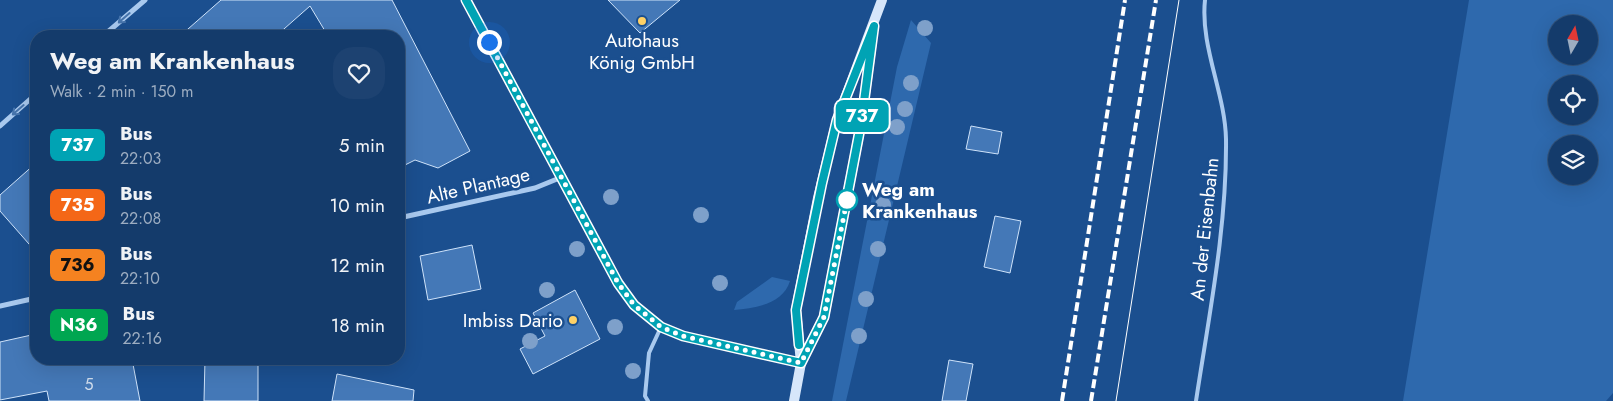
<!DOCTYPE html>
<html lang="en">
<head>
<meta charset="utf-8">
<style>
	:root { --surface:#143b6b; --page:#1d4271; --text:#f1f3f6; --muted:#9dadc1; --line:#33557e }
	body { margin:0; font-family:Jost,sans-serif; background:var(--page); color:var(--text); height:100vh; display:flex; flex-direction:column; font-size:19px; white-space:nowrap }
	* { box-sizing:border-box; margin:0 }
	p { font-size:16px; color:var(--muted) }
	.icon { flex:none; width:28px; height:28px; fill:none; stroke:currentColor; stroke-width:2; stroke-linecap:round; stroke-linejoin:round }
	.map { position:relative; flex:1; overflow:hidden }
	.details { position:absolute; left:30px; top:30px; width:375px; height:335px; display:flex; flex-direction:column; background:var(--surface); border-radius:20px; box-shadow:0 5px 20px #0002,0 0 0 1px var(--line) }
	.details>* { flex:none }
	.badge { padding:0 10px; border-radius:8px; font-size:18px; line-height:32px }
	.needle { width:32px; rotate:9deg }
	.controls { position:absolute; left:1548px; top:15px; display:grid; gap:10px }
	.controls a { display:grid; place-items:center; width:50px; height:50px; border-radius:50%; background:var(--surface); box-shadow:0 5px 20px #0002,0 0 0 1px var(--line); font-size:25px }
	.you { position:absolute; width:25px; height:25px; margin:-12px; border:4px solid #fff; border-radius:50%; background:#1a73e8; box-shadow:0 0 0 8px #1a73e833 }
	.map>.badge { position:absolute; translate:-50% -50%; box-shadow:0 0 0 2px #fff }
	.round { display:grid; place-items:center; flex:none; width:52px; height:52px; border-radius:20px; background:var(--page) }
	.summary { display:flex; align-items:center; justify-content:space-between; height:85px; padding:0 20px }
	h1 { font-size:24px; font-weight:700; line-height:38px }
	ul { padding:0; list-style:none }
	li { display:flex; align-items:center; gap:15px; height:60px; padding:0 20px }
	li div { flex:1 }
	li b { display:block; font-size:19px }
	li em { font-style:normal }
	li .badge { min-width:55px; font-weight:700; text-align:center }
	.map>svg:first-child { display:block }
	.green { fill:#2e69ad; fill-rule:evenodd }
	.building { fill:#4478b7; stroke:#cfe3fa }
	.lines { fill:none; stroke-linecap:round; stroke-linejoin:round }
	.lane { stroke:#a9c9ee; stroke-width:4 }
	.street { stroke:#a9c9ee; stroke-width:5 }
	.secondary { stroke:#d6e6fa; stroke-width:10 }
	.tram { stroke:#fff; stroke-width:1 }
	.rail { stroke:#fff; stroke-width:4; stroke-dasharray:9 4; stroke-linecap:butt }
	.tree { fill:#7ea0ca }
	.oneway { stroke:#4674ac }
	.line-casing { stroke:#fff; stroke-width:11 }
	.line { stroke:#00a3b4; stroke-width:8 }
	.walk { stroke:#fff; stroke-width:5; stroke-dasharray:0 9 }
	.poi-dot { fill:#ffd166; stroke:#1b4f8f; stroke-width:2 }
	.stop-dot { fill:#fff; stroke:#00a3b4; stroke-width:2.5 }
	.labels { text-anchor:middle; stroke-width:5; stroke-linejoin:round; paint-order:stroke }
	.number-label { font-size:16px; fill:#d0dded }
	.poi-label { font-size:19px; fill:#fff; stroke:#1b4f8f }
	.street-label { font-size:19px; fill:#fff; stroke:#1b4f8f }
	.stop-label { font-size:19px; font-weight:bold; fill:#fff; stroke:#1b4f8f; text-anchor:start }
</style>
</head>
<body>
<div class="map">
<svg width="1613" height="401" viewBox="0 0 1613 401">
	<rect width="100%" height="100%" fill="#1b4f8f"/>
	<path class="green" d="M1469,0h144v393l-7,8h-203zM1556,24h33v32h-33zM1556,84h33v32h-33zM1556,144h33v32h-33z
		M911,20l20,23 -85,358h-14l65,-334z
		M772,277l18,4c-7,23 -34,27 -56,29l3,-8z"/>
	<path class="building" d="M221,0h171l78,151 -32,17 -23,-8 -16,8v-132h-71l-18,-30 -34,30h-96z
		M608,0h72l-40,33z
		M971,126l31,6 -4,22 -32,-5z
		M36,163v89l-36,-41v-16z
		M995,216l26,5 -11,52 -26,-6z
		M472,245l9,44 -53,11 -8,-44z
		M575,290l25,49 -67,35 -13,-25 25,-13 -12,-23z
		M36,334v25h96l8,42h-91l-2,-10 -47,9v-58z
		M205,359h53v42h-54z
		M949,360l24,4 -7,37h-24z
		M337,374l77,16 -1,11h-81z"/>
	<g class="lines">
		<path class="lane" d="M648,401l-3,-5 4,-43 12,-26
			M1196,401c13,-86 31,-174 30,-262 -1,-46 -26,-93 -21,-139"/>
		<path class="street" d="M466,0l152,283 16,22 27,22 22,9 118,27
			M103,36l42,-36
			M0,126l36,-32
			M399,218l136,-30 27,-11
			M0,306l36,-8"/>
		<path class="secondary" d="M801,362l23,-45 37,-193 11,-83
			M794,401l7,-38 -5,-53 22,-112 19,-78 45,-120"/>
		<path class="tram" d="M1116,401l63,-401"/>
		<path class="rail" d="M1062,401l63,-401
			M1091,401l65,-401"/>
	</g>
	<g class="tree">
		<circle cx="925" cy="28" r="8"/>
		<circle cx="911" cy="83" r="8"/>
		<circle cx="905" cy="109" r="8"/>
		<circle cx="897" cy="127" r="8"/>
		<circle cx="611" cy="197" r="8"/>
		<circle cx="883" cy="205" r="8"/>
		<circle cx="701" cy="215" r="8"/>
		<circle cx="577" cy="249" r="8"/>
		<circle cx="878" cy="249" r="8"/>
		<circle cx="720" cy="283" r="8"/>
		<circle cx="547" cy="290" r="8"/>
		<circle cx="866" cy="299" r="8"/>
		<circle cx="615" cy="327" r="8"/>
		<circle cx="859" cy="336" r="8"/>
		<circle cx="530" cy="341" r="8"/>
		<circle cx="633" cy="371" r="8"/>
	</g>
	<defs><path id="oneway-shaft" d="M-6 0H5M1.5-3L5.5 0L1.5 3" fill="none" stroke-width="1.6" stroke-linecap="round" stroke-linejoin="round" transform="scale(1.25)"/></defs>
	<g class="oneway">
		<use href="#oneway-shaft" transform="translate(124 18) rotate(139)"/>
		<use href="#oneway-shaft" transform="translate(18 110) rotate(139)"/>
	</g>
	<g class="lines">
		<defs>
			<path id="line" d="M466,0l152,283 16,22 27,22 22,9 118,27 23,-46 37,-193 13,-98 -37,94 -15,63 -26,127 3,35"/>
		</defs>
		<use href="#line" class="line-casing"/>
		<use href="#line" class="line"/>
		<path class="walk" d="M489,42l129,241 16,22 27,22 22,9 118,27 23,-46 23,-117"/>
	</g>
	<g class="poi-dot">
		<circle cx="642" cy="21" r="5"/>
		<circle cx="573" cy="320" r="5"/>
	</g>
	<circle class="stop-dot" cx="847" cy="200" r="10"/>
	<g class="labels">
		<g class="number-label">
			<text x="89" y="390">5</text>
		</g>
		<g class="poi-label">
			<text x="642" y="47">Autohaus<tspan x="642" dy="22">König GmbH</tspan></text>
			<text x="563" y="327" text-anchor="end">Imbiss Dario</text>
		</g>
		<g class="street-label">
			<text transform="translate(478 185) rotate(-13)" y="7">Alte Plantage</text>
			<text transform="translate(1204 229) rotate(-84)" y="7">An der Eisenbahn</text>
		</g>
		<g class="stop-label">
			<text x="862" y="196">Weg am<tspan x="862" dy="22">Krankenhaus</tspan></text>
		</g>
	</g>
</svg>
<div class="controls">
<a><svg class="needle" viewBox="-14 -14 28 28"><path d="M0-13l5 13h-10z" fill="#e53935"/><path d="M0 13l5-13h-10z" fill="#9dadc1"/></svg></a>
<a><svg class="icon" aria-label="locate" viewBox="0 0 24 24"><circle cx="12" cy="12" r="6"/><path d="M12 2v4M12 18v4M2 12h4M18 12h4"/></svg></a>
<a><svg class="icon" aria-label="layers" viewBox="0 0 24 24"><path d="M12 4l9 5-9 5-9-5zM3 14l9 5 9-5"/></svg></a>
</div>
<div class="you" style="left:489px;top:42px"></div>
<b class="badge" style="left:862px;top:116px;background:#00a3b4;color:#fff">737</b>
<section class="details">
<div class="summary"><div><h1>Weg am Krankenhaus</h1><p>Walk · 2 min · 150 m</p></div><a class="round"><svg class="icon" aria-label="heart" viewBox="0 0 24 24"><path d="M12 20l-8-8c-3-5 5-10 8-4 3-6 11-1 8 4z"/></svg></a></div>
<ul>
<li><span class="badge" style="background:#00a3b4;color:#fff">737</span><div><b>Bus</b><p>22:03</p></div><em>5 min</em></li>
<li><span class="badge" style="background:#f46717;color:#fff">735</span><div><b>Bus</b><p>22:08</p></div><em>10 min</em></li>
<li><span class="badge" style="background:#f58220;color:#111">736</span><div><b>Bus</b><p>22:10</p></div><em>12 min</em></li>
<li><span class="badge" style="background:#00a651;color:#fff">N36</span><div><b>Bus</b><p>22:16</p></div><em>18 min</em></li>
</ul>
</section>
</div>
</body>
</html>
